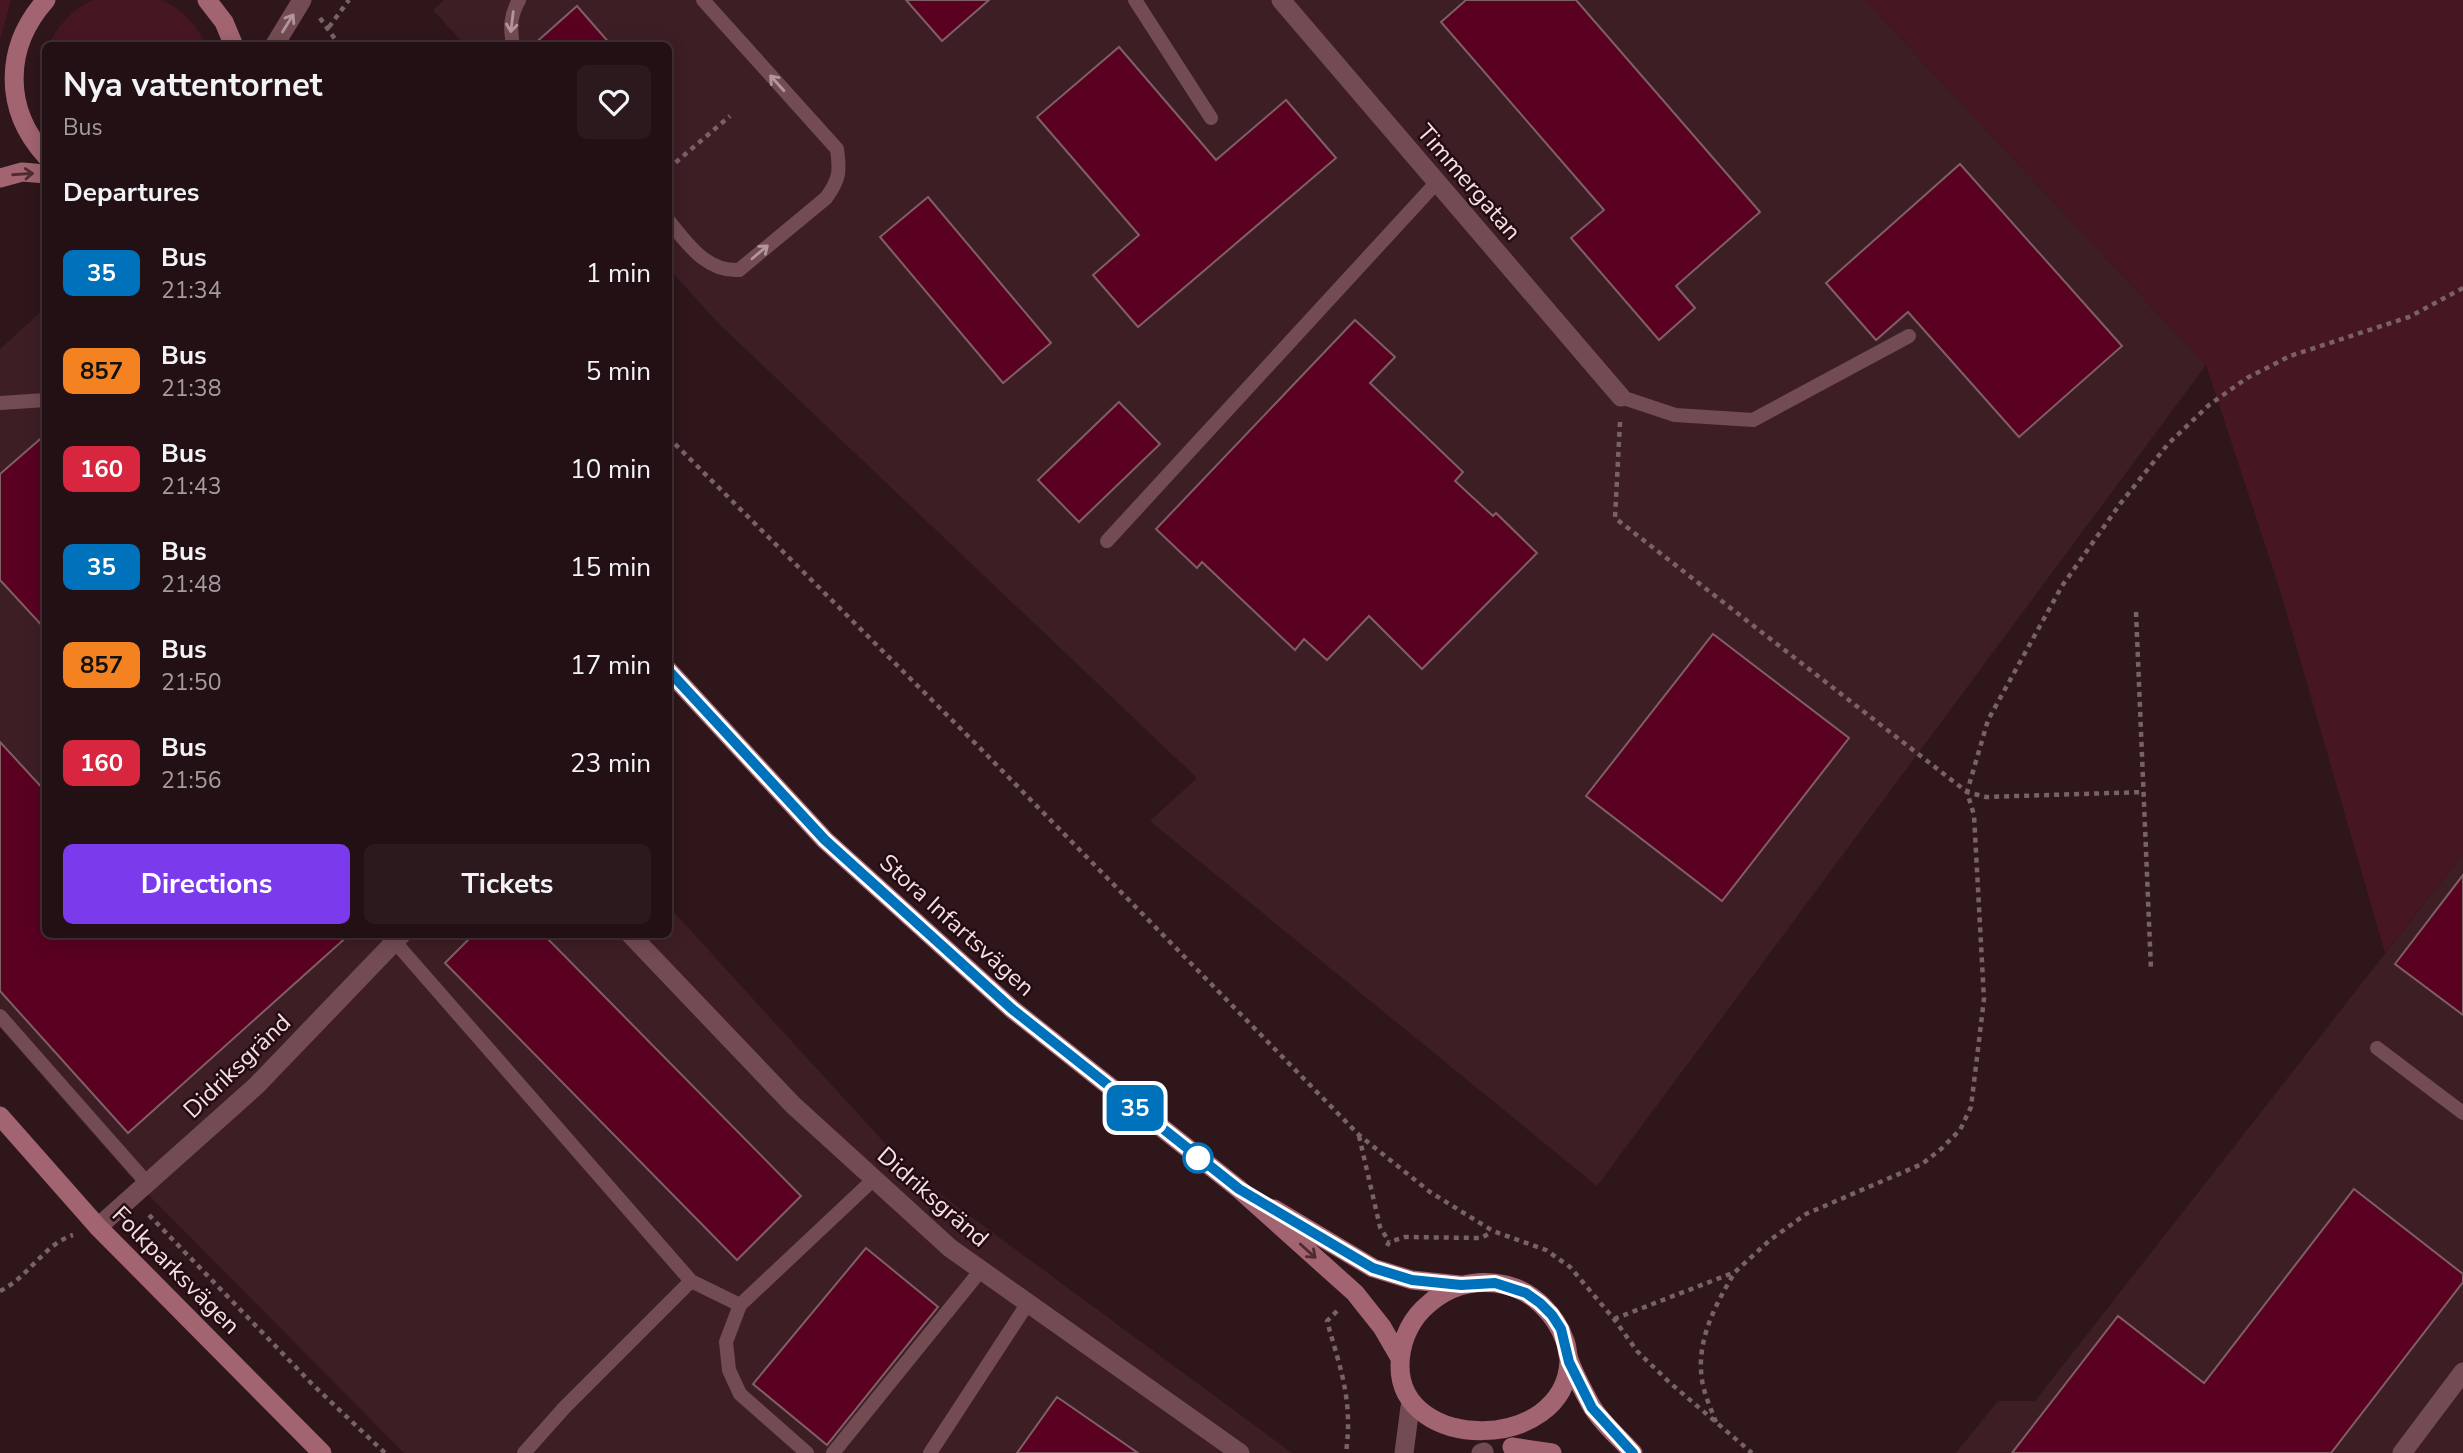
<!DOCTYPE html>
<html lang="en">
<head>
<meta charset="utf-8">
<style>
	:root { --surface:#231014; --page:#2b191d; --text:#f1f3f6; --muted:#a39da0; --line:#403034; --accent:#7c3aed }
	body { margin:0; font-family:"Nunito Sans",sans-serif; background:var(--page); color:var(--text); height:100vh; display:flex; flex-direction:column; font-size:26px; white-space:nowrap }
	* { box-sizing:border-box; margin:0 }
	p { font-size:23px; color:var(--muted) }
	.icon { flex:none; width:38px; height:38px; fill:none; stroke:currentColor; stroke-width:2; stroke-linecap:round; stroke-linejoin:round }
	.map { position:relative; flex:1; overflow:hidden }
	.details { position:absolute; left:42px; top:42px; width:630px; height:896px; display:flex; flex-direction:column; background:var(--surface); border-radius:10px; box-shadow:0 4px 18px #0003,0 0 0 2px var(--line) }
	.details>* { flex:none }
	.badge { padding:0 14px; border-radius:10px; font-size:24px; line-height:46px }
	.map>.badge { position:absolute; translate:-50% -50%; box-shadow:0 0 0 4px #fff }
	h2 { padding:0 21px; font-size:26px; line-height:63px }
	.round { display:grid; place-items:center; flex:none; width:74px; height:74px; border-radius:10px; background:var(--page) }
	.summary { display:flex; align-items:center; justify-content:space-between; height:119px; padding:0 21px }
	h1 { font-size:33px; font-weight:700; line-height:52px }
	.action { display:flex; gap:14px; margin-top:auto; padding:14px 21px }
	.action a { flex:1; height:80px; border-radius:10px; background:var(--accent); color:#fff; font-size:28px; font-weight:700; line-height:80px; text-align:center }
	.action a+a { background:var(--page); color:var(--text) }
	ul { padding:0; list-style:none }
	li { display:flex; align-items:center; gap:21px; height:98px; padding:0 21px }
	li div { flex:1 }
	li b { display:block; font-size:26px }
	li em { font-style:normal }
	li .badge { min-width:77px; font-weight:700; text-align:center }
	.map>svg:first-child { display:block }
	.built { fill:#3e1e25 }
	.green { fill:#471623 }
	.building { fill:#5a0122; stroke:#7e5f64; stroke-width:2 }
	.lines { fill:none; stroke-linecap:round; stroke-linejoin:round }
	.path { stroke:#786266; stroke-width:4.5; stroke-dasharray:5 5; stroke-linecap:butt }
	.service { stroke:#734c53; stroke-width:14 }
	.minor { stroke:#734c53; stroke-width:19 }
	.tertiary { stroke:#734c53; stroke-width:19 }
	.secondary { stroke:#a26470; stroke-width:19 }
	.oneway { stroke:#b3969b }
	.oneway2 { stroke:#512b33 }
	.line-casing { stroke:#fff; stroke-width:16 }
	.line { stroke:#0072bc; stroke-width:10 }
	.stop-dot { fill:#fff; stroke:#0072bc; stroke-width:3.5 }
	.labels { text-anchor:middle; stroke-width:5; stroke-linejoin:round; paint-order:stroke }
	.street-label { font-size:24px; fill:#f3e0e3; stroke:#250c12 }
</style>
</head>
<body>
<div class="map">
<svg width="2463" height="1453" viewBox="0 0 2463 1453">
	<rect width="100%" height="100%" fill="#2f161b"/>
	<path class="built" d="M444,0h1421l341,365 -609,821 -447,-365 47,-43 -480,-456 -48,-53 -1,-223 -203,-1 -32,-35z
		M45,308l1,626h622l1,-27 244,267 379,279h-888l-276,-279 -128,-146v-679z
		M2463,854v599h-507l42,-52h37z"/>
	<path class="green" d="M0,0h11l-11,40z
		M93,0h68c22,9 35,25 46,45h-159c10,-19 24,-36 45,-45z
		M1865,0h598v854l-78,99 -105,-363 -74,-225z"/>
	<path class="building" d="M906,0h83l-47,41z
		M1466,0h110l184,212 -84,74 19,22 -36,32 -88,-102 33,-28 -163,-188z
		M577,6l35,40h-80z
		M1119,47l97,113 70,-60 50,58 -198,169 -45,-52 46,-40 -102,-118z
		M1960,164l162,182 -103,91 -111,-125 -32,28 -50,-57z
		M928,197l123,146 -48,40 -123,-146z
		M1355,320l40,37 -25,26 93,89 -8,9 38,35 3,-3 41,40 -115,116 -53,-53 -42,44 -23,-21 -9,11 -93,-88 -5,6 -41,-39z
		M1119,402l41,42 -81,78 -41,-42z
		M46,434v196l-46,-50v-106z
		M1713,634l136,104 -127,163 -136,-105z
		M0,742l46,50v142h304l-222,199 -128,-142z
		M2463,875v140l-68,-51z
		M474,934h69l258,262 -64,64 -292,-297z
		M2354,1189l109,85v8l-132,171h-319l106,-137 86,67z
		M866,1248l72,59 -111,138 -74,-61z
		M1057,1397l81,56h-121z"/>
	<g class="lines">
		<path class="path" d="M320,18l20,28
			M329,27l20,-27
			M668,169l62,-53
			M668,184l4,4 -4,3
			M1620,422l-5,96 352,274 19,5 158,-5
			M668,437l309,308 382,390 71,57 63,39 53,19 24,17 44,52 23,32 32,31 83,71
			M2136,612l15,358
			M1359,1136l21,91 9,15
			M149,1215l163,169 73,69
			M1387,1246l2,-4 16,-5 76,1 11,-6
			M0,1291c29,-14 43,-46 73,-56
			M1337,1311l-10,10c14,50 26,79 19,132
			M1614,1319l121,-47 35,-32 36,-26 116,-50 19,-15 19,-19 11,-23 13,-108 -10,-184 -7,-23 21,-72 74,-134 58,-82 48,-60 41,-39 38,-27 43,-22 119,-39 54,-29
			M1716,1422c-5,-13 -12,-28 -14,-42 -6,-39 13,-75 33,-108"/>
		<path class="service" d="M1135,0l76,118
			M513,46c-3,-19 -3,-30 6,-46
			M668,220c19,23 38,52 71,50l87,-72c14,-19 14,-27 11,-49l-134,-149
			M1621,397l54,18 78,5 156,-84
			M0,403l46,-3
			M1107,541l330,-359
			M395,942l296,339
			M0,1016l147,167
			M2377,1048l86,65
			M740,1305l-14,37 3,28 11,24 67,59
			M524,1453l40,-45 127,-127 49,24 134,-126
			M833,1453l148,-183
			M930,1453l98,-150"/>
		<path class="minor" d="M1281,0l340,397
			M630,934l163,171 157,143 290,205
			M98,1227l159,-142 145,-151
			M1404,1453l6,-46
			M1481,1453l3,-1
			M2402,1453l61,-81"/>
		<path class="tertiary" d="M274,46l28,-46"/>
		<path class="secondary" d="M207,0l17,22 10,24
			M46,156c-43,-47 -42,-109 0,-156
			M0,178l22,-6 24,2
			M668,670l157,170 187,169 227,180 116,104 27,34 18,31
			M0,1116l98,111 224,226
			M1274,1209l99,59 39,12 48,5
			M1569,1361c-4,92 -169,92 -169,5 0,-21 8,-42 23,-57 23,-23 52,-31 83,-24 28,7 50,30 59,56 3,7 2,15 5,21 5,14 14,30 21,43 10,18 29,33 42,48
			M1512,1447l40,6"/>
	</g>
	<defs><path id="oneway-shaft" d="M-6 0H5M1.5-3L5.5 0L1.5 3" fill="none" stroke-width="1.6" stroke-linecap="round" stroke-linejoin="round" transform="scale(1.75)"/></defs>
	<g class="oneway">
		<use href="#oneway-shaft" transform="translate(512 22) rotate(97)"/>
		<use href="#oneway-shaft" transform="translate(288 23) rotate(-58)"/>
		<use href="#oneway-shaft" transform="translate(777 83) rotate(-132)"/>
		<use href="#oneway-shaft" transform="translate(760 252) rotate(-40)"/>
	</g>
	<g class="oneway2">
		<use href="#oneway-shaft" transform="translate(23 174) rotate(-4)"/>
		<use href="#oneway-shaft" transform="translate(1308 1251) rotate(42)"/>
	</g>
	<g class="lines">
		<defs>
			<path id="line" d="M668,670l157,170 187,169 227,180 134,79 39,12 49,5 34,-2 31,10 14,10 12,12 9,14 8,33 23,46 41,45"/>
		</defs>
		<use href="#line" class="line-casing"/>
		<use href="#line" class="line"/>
	</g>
	<circle class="stop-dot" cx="1198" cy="1158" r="14"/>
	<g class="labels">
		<g class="street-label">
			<text transform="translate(1469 182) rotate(49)" y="8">Timmergatan</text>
			<text transform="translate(957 925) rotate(42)" y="8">Stora Infartsvägen</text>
			<text transform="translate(237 1066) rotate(-44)" y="8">Didriksgränd</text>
			<text transform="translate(933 1197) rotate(41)" y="8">Didriksgränd</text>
			<text transform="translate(176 1270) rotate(45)" y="8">Folkparksvägen</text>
		</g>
	</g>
</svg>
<b class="badge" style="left:1135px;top:1108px;background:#0072bc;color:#fff">35</b>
<section class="details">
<div class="summary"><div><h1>Nya vattentornet</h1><p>Bus</p></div><a class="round"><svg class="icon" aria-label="heart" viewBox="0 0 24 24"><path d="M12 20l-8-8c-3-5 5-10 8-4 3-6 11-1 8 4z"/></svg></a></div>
<h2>Departures</h2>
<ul>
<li><span class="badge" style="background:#0072bc;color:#fff">35</span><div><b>Bus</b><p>21:34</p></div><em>1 min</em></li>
<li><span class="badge" style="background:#f58220;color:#111">857</span><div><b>Bus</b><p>21:38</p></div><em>5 min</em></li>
<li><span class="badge" style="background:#d7263d;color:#fff">160</span><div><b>Bus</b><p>21:43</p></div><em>10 min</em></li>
<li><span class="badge" style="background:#0072bc;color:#fff">35</span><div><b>Bus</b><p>21:48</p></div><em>15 min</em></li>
<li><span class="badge" style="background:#f58220;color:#111">857</span><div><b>Bus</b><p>21:50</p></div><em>17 min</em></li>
<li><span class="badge" style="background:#d7263d;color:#fff">160</span><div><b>Bus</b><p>21:56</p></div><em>23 min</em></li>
</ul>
<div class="action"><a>Directions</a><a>Tickets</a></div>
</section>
</div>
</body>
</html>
